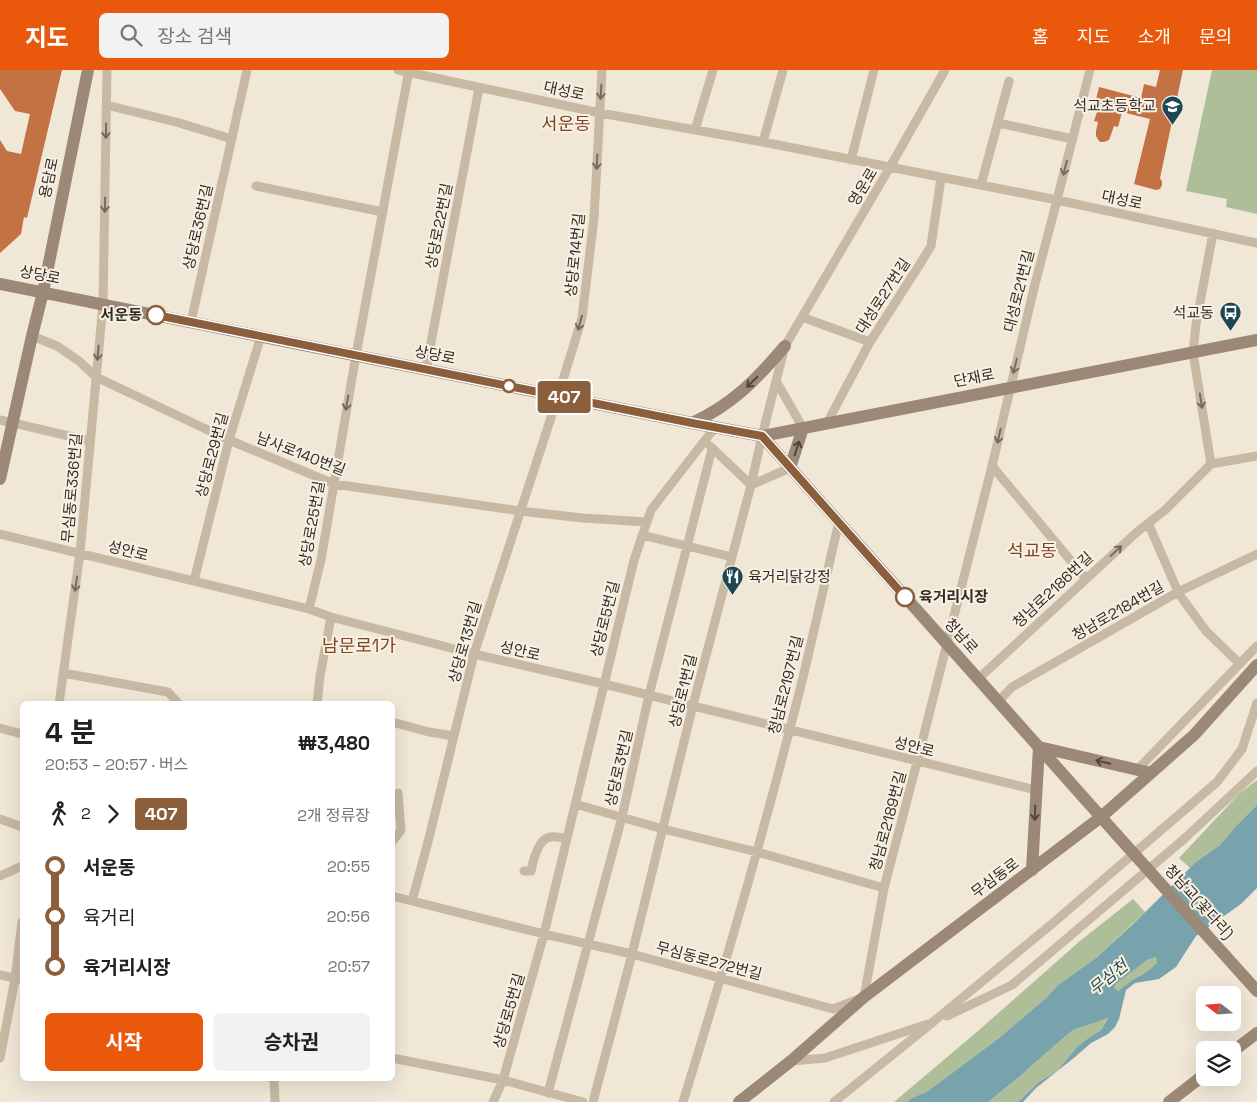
<!DOCTYPE html>
<html lang="ko">
<head>
<meta charset="utf-8">
<style>
	:root { --surface:#fff; --page:#f2f2f2; --text:#202124; --muted:#757577; --accent:#ea580c }
	body { margin:0; font-family:"Space Grotesk","Noto Sans KR",sans-serif; background:var(--page); color:var(--text); height:100vh; display:flex; flex-direction:column; font-size:19px; white-space:nowrap }
	* { box-sizing:border-box; margin:0 }
	p { font-size:16px; color:var(--muted) }
	.icon { flex:none; width:28px; height:28px; fill:none; stroke:currentColor; stroke-width:2; stroke-linecap:round; stroke-linejoin:round }
	.map { position:relative; flex:1; overflow:hidden }
	.drawer { position:absolute; left:20px; top:631px; width:375px; height:380px; display:flex; flex-direction:column; background:var(--surface); border-radius:8px; box-shadow:0 5px 20px #0002 }
	.drawer>* { flex:none }
	.badge { padding:0 10px; border-radius:4px; font-size:18px; line-height:32px }
	.needle { width:32px; rotate:287deg }
	.fabs { position:absolute; left:1196px; top:916px; display:grid; gap:10px }
	.fabs a { display:grid; place-items:center; width:45px; height:45px; border-radius:8px; background:var(--surface); box-shadow:0 5px 20px #0002; font-size:25px }
	.map>.badge { position:absolute; translate:-50% -50%; box-shadow:0 0 0 2px #fff }
	.legs { display:flex; align-items:center; gap:8px; height:55px; padding:0 25px; font-size:16px }
	.legs p { margin-inline-start:auto }
	.summary { display:flex; align-items:center; justify-content:space-between; height:85px; padding:0 25px }
	h1 { font-size:28px; font-weight:700; line-height:38px }
	.action { display:flex; gap:10px; margin-top:auto; padding:10px 25px }
	.action a { flex:1; height:58px; border-radius:8px; background:var(--accent); color:#fff; font-size:20px; font-weight:700; line-height:58px; text-align:center }
	.action a+a { background:var(--page); color:var(--text) }
	ul { padding:0 25px; list-style:none }
	li { display:flex; align-items:center; gap:18px; height:50px; font-size:19px }
	li i { display:grid; place-items:center; width:8px; height:100%; margin:0 6px; background:currentColor }
	li i::after { content:''; width:12px; height:12px; margin:-6px; border:4px solid; border-radius:50%; background:var(--surface) }
	li p { margin-inline-start:auto }
	li:first-child i { background:linear-gradient(#0000 50%,currentColor 0) }
	li:last-child i { background:linear-gradient(currentColor 50%,#0000 0) }
	header { display:flex; align-items:center; gap:30px; box-sizing:border-box; height:70px; padding:0 25px; background:var(--accent); color:#fff }
	header strong { font-size:24px }
	nav { display:flex; gap:28px; margin-inline-start:auto; font-size:18px }
	.search { width:350px; height:45px; background:var(--page); display:flex; align-items:center; gap:12px; box-sizing:border-box; padding:0 18px; border-radius:8px; color:var(--muted); font-size:19px }
	.map>svg:first-child { display:block }
	.green { fill:#adbe98 }
	.water { fill:#78a3ac; fill-rule:evenodd }
	.building { fill:#c27243 }
	.lines { fill:none; stroke-linecap:round; stroke-linejoin:round }
	.street { stroke:#c7b9a4; stroke-width:9 }
	.secondary { stroke:#9b8876; stroke-width:12 }
	.secondary-bridge { stroke:#9b8876; stroke-width:12 }
	.oneway { stroke:#766b5f }
	.oneway2 { stroke:#52473e }
	.line-1-casing { stroke:#fff; stroke-width:11 }
	.line-1 { stroke:#8b5e3c; stroke-width:8 }
	.stop-1-dot { fill:#fff; stroke:#8b5e3c; stroke-width:2.5 }
	.labels { text-anchor:middle; stroke-width:4; stroke-linejoin:round; paint-order:stroke }
	.street-label { font-size:15px; fill:#332b26; stroke:#f8f1e3 }
	.poi-label { font-size:15px; fill:#332b26; stroke:#f8f1e3; text-anchor:end }
	.stop-label { font-size:15px; font-weight:bold; fill:#332b26; stroke:#f8f1e3; text-anchor:end }
	.water-label { font-size:16px; font-style:italic; fill:#1d4853; stroke:#f8f1e3 }
	.quarter-label { font-size:18px; fill:#7f4421; stroke:#f8f1e3 }
</style>
</head>
<body>
<header>
<strong>지도</strong>
<div class="search"><svg class="icon" aria-label="search" viewBox="0 0 24 24"><circle cx="10" cy="10" r="6"/><path d="M15 15l6 6"/></svg>장소 검색</div>
<nav><a>홈</a><a>지도</a><a>소개</a><a>문의</a></nav>
</header>
<div class="map">
<svg width="1257" height="1032" viewBox="0 0 1257 1032">
	<rect width="100%" height="100%" fill="#f0e7d7"/>
	<path class="green" d="M1212,0h45v144l-31,-7 1,-8 -41,-8z
		M1257,710v25l-21,21 -16,19 -24,17 -6,6 -11,-10 60,-64z
		M1133,829l12,13 -49,46 -38,27 -12,13 -47,40 -71,53 -18,8 -3,3h-13l84,-71 102,-90z
		M1156,887l1,6c-8,9 -11,9 -21,15 -7,3 -12,9 -18,13l-4,-3 2,-4 31,-24z
		M1108,947l-7,13 -10,6 -14,11 -20,24 -18,11 -21,20h-30l31,-25 28,-25 26,-22z"/>
	<path class="water" d="M1257,735v83l-16,16 -45,32 -20,31 -17,12 -24,4 -9,7 -7,29 -4,8 -7,7 -17,9 -16,14 -39,31 -13,14h-5l21,-20 18,-11 20,-24 14,-11 10,-6 7,-12 -35,12 -26,22 -28,25 -31,25h-81l3,-3 18,-8 71,-53 47,-40 12,-13 38,-27 36,-33 64,-63 24,-17 16,-19zM1156,887l1,6c-8,8 -12,10 -21,15 -7,3 -12,9 -18,13l-4,-3 2,-4 31,-24z"/>
	<path class="building" d="M0,0h62l-35,148 -3,-1 -3,17 -21,19v-113l7,11 14,3 9,-40 -15,-3 -15,-22z
		M1160,0h23l-23,108 2,4v3l-2,4 -4,1 -22,-6 16,-65 -28,-7 -4,15 -4,-1 -5,14 -5,2h-3l-2,-1 -3,-5v-5l2,-9 -4,-1 4,-12 -4,-1 5,-21 42,11 3,-14 12,3z"/>
	<g class="lines">
		<path class="street" d="M398,0l202,43 163,29 294,58 200,43
			M106,35l70,17 56,17
			M998,53l75,16
			M695,60l18,-60
			M763,72l20,-72
			M851,90l23,-90
			M981,115l28,-104
			M256,116l127,26
			M802,247l68,25
			M191,252l56,-252
			M32,266l25,10 22,15 17,16 133,63 105,44 186,27 63,7 64,4
			M426,299l53,-281
			M776,311l27,47
			M0,350l90,21
			M827,353l43,-81 50,-78 11,-18 10,-68
			M710,376l41,39 39,-17
			M1211,394l-18,-111 3,-29 17,-91
			M992,396l94,113
			M1148,453l31,71 27,37 34,33
			M0,464l309,75 22,8 143,37 130,30 432,106
			M642,465l90,22
			M194,511l35,-141 32,-104
			M309,539l12,-49 35,-205 53,-285
			M63,603l105,19 11,12
			M978,609l159,-147 28,-22 46,-46 46,-8
			M998,632l14,-15 166,-95 79,-38
			M59,634l21,-151 23,-249 4,-234
			M317,634l3,-28 11,-59
			M392,652l37,10 25,4
			M0,658l22,6
			M1137,700l120,-124
			M575,734l88,25 94,23 127,36
			M0,749l22,8
			M392,772l9,-12 -3,-37
			M524,801h7c2,-10 7,-32 19,-34 5,-1 12,1 17,1
			M0,806l22,-10
			M392,826l152,38 88,20 201,55 31,-12 20,-109 33,-126 75,-296 42,-178 23,-88 33,-130
			M412,831l16,-59 46,-188 84,-258 24,-78 12,-100 8,-148
			M0,905l22,5
			M947,946l65,-31 172,-146 73,-68
			M0,988l15,-79 7,-57
			M392,988l111,22 80,22
			M792,991l33,-3 103,-34
			M274,1009l1,23
			M548,1023l74,-276 27,-122 63,-246
			M493,1032l10,-22 41,-146 90,-374 17,-50 65,-84
			M593,1032l39,-148 61,-249 58,-220 11,-49 23,-90 105,-179 55,-97
			M683,1032c38,-123 74,-246 106,-370 19,-69 33,-140 50,-210
			M834,1032l88,-71 131,-108 164,-141 25,-33 15,-46"/>
		<path class="secondary" d="M0,214l692,139 70,13 495,-96
			M692,353c40,-18 65,-44 93,-77
			M762,366l355,399
			M790,398l13,-40
			M0,409l32,-143 11,-44 45,-222
			M1032,800l7,-123 112,26
			M1232,982l25,-19
			M739,1032l52,-41 73,-64 237,-180 93,-82 63,-70
			M1169,1032l36,-28"/>
		<path class="secondary-bridge" d="M1117,765l140,156"/>
	</g>
	<defs><path id="oneway-shaft" d="M-6 0H5M1.5-3L5.5 0L1.5 3" fill="none" stroke-width="1.6" stroke-linecap="round" stroke-linejoin="round" transform="scale(1.25)"/></defs>
	<g class="oneway">
		<use href="#oneway-shaft" transform="translate(601 22) rotate(93)"/>
		<use href="#oneway-shaft" transform="translate(106 61) rotate(91)"/>
		<use href="#oneway-shaft" transform="translate(597 92) rotate(93)"/>
		<use href="#oneway-shaft" transform="translate(1065 98) rotate(104)"/>
		<use href="#oneway-shaft" transform="translate(105 135) rotate(91)"/>
		<use href="#oneway-shaft" transform="translate(580 253) rotate(105)"/>
		<use href="#oneway-shaft" transform="translate(98 283) rotate(95)"/>
		<use href="#oneway-shaft" transform="translate(1015 296) rotate(104)"/>
		<use href="#oneway-shaft" transform="translate(1201 331) rotate(81)"/>
		<use href="#oneway-shaft" transform="translate(347 333) rotate(100)"/>
		<use href="#oneway-shaft" transform="translate(999 366) rotate(103)"/>
		<use href="#oneway-shaft" transform="translate(1116 481) rotate(-43)"/>
		<use href="#oneway-shaft" transform="translate(76 514) rotate(98)"/>
	</g>
	<g class="oneway2">
		<use href="#oneway-shaft" transform="translate(752 312) rotate(136)"/>
		<use href="#oneway-shaft" transform="translate(797 378) rotate(-72)"/>
		<use href="#oneway-shaft" transform="translate(1103 692) rotate(-167)"/>
		<use href="#oneway-shaft" transform="translate(1035 743) rotate(92)"/>
	</g>
	<g class="lines">
		<defs>
			<path id="line-1" d="M156,245l536,108 70,13 143,161"/>
		</defs>
		<use href="#line-1" class="line-1-casing"/>
		<use href="#line-1" class="line-1"/>
	</g>
	<defs>
		<symbol id="school-pin" viewBox="-11 -11 22 30"><path d="M0 17L-7.5 6A9.5 9.5 0 1 1 7.5 6Z" fill="#1d4853" stroke="#f8f1e3"/><path d="M0-5L7-2L0 1L-7-2ZM-4 1L0 2.5L4 1V4Q0 6-4 4Z" fill="#fff"/></symbol>
		<symbol id="bus-pin" viewBox="-11 -11 22 30"><path d="M0 17L-7.5 6A9.5 9.5 0 1 1 7.5 6Z" fill="#1d4853" stroke="#f8f1e3"/><path d="M-5-6H5V4H4V6H2V4H-2V6H-4V4H-5ZM-3.5-4V0h7V-4ZM-3.5 1.2v1.5H-2V1.2ZM2 1.2v1.5H3.5V1.2Z" fill="#fff"/></symbol>
		<symbol id="restaurant-pin" viewBox="-11 -11 22 30"><path d="M0 17L-7.5 6A9.5 9.5 0 1 1 7.5 6Z" fill="#1d4853" stroke="#f8f1e3"/><path d="M-5-6h1v4h1v-4h1v4h1v-4h1v5L-1.5 .5V6h-2V.5L-5-1ZM5-6V6H3V1.5H1.5Q1.5-4 5-6Z" fill="#fff"/></symbol>
	</defs>
	<g fill-rule="evenodd">
		<use href="#school-pin" x="1160" y="24" width="25" height="34"/>
		<use href="#bus-pin" x="1218" y="230" width="25" height="34"/>
		<use href="#restaurant-pin" x="720" y="494" width="25" height="34"/>
	</g>
	<g class="stop-1-dot">
		<circle cx="156" cy="245" r="9"/>
		<circle cx="509" cy="316" r="6"/>
		<circle cx="905" cy="527" r="9"/>
	</g>
	<g class="labels">
		<g class="street-label">
			<text transform="translate(564 21) rotate(12)" y="5">대성로</text>
			<text transform="translate(49 108) rotate(-78)" y="5">용담로</text>
			<text transform="translate(863 117) rotate(-59)" y="5">영운로</text>
			<text transform="translate(1122 130) rotate(12)" y="5">대성로</text>
			<text transform="translate(439 156) rotate(-79)" y="5">상당로22번길</text>
			<text transform="translate(198 157) rotate(-77)" y="5">상당로36번길</text>
			<text transform="translate(575 185) rotate(-84)" y="5">상당로14번길</text>
			<text transform="translate(40 205) rotate(11)" y="5">상당로</text>
			<text transform="translate(1019 221) rotate(-76)" y="5">대성로21번길</text>
			<text transform="translate(883 226) rotate(-57)" y="5">대성로27번길</text>
			<text transform="translate(435 285) rotate(11)" y="5">상당로</text>
			<text transform="translate(974 308) rotate(-11)" y="5">단재로</text>
			<text transform="translate(301 384) rotate(21)" y="5">남사로140번길</text>
			<text transform="translate(212 385) rotate(-75)" y="5">상당로29번길</text>
			<text transform="translate(72 418) rotate(-85)" y="5">무심동로336번길</text>
			<text transform="translate(312 454) rotate(-80)" y="5">상당로25번길</text>
			<text transform="translate(128 481) rotate(14)" y="5">성안로</text>
			<text transform="translate(1053 520) rotate(-43)" y="5">청남로2186번길</text>
			<text transform="translate(1118 541) rotate(-30)" y="5">청남로2184번길</text>
			<text transform="translate(605 549) rotate(-76)" y="5">상당로5번길</text>
			<text transform="translate(961 566) rotate(48)" y="5">청남로</text>
			<text transform="translate(465 572) rotate(-74)" y="5">상당로13번길</text>
			<text transform="translate(520 581) rotate(13)" y="5">성안로</text>
			<text transform="translate(786 615) rotate(-76)" y="5">청남로2197번길</text>
			<text transform="translate(683 621) rotate(-76)" y="5">상당로1번길</text>
			<text transform="translate(914 677) rotate(14)" y="5">성안로</text>
			<text transform="translate(619 698) rotate(-77)" y="5">상당로3번길</text>
			<text transform="translate(888 751) rotate(-75)" y="5">청남로2189번길</text>
			<text transform="translate(995 808) rotate(-37)" y="5">무심동로</text>
			<text transform="translate(1199 832) rotate(48)" y="5">청남교(꽃다리)</text>
			<text transform="translate(709 891) rotate(15)" y="5">무심동로272번길</text>
			<text transform="translate(509 941) rotate(-74)" y="5">상당로5번길</text>
		</g>
		<g class="poi-label">
			<text x="1156" y="41">석교초등학교</text>
			<text x="1214" y="248">석교동</text>
			<text x="748" y="512" text-anchor="start">육거리닭강정</text>
		</g>
		<g class="stop-label">
			<text x="142" y="250">서운동</text>
			<text x="919" y="532" text-anchor="start">육거리시장</text>
		</g>
		<g class="water-label">
			<text transform="translate(1108 907) rotate(-39)" y="6">무심천</text>
		</g>
		<g class="quarter-label">
			<text x="566" y="60">서운동</text>
			<text x="1032" y="487">석교동</text>
			<text x="359" y="582">남문로1가</text>
		</g>
	</g>
</svg>
<div class="fabs">
<a><svg class="needle" viewBox="-14 -14 28 28"><path d="M0-13l5 13h-10z" fill="#e53935"/><path d="M0 13l5-13h-10z" fill="#757577"/></svg></a>
<a><svg class="icon" aria-label="layers" viewBox="0 0 24 24"><path d="M12 4l9 5-9 5-9-5zM3 14l9 5 9-5"/></svg></a>
</div>
<b class="badge" style="left:564px;top:327px;background:#8b5e3c;color:#fff">407</b>
<section class="drawer">
<div class="summary"><div><h1>4 분</h1><p>20:53 – 20:57 · 버스</p></div><b>₩3,480</b></div>
<div class="legs"><svg class="icon" aria-label="walk" viewBox="0 0 24 24"><circle cx="13" cy="4" r="2"/><path d="M13 8l-2 6 4 7M11 14l-3 7M7 12l3-4h3l4 4"/></svg>2<svg class="icon" aria-label="forward" viewBox="0 0 24 24"><path d="M9 5l7 7-7 7"/></svg><b class="badge" style="background:#8b5e3c;color:#fff">407</b><p>2개 정류장</p></div>
<ul>
<li><i style="color:#8b5e3c"></i><b>서운동</b><p>20:55</p></li>
<li><i style="color:#8b5e3c"></i><span>육거리</span><p>20:56</p></li>
<li><i style="color:#8b5e3c"></i><b>육거리시장</b><p>20:57</p></li>
</ul>
<div class="action"><a>시작</a><a>승차권</a></div>
</section>
</div>
</body>
</html>
